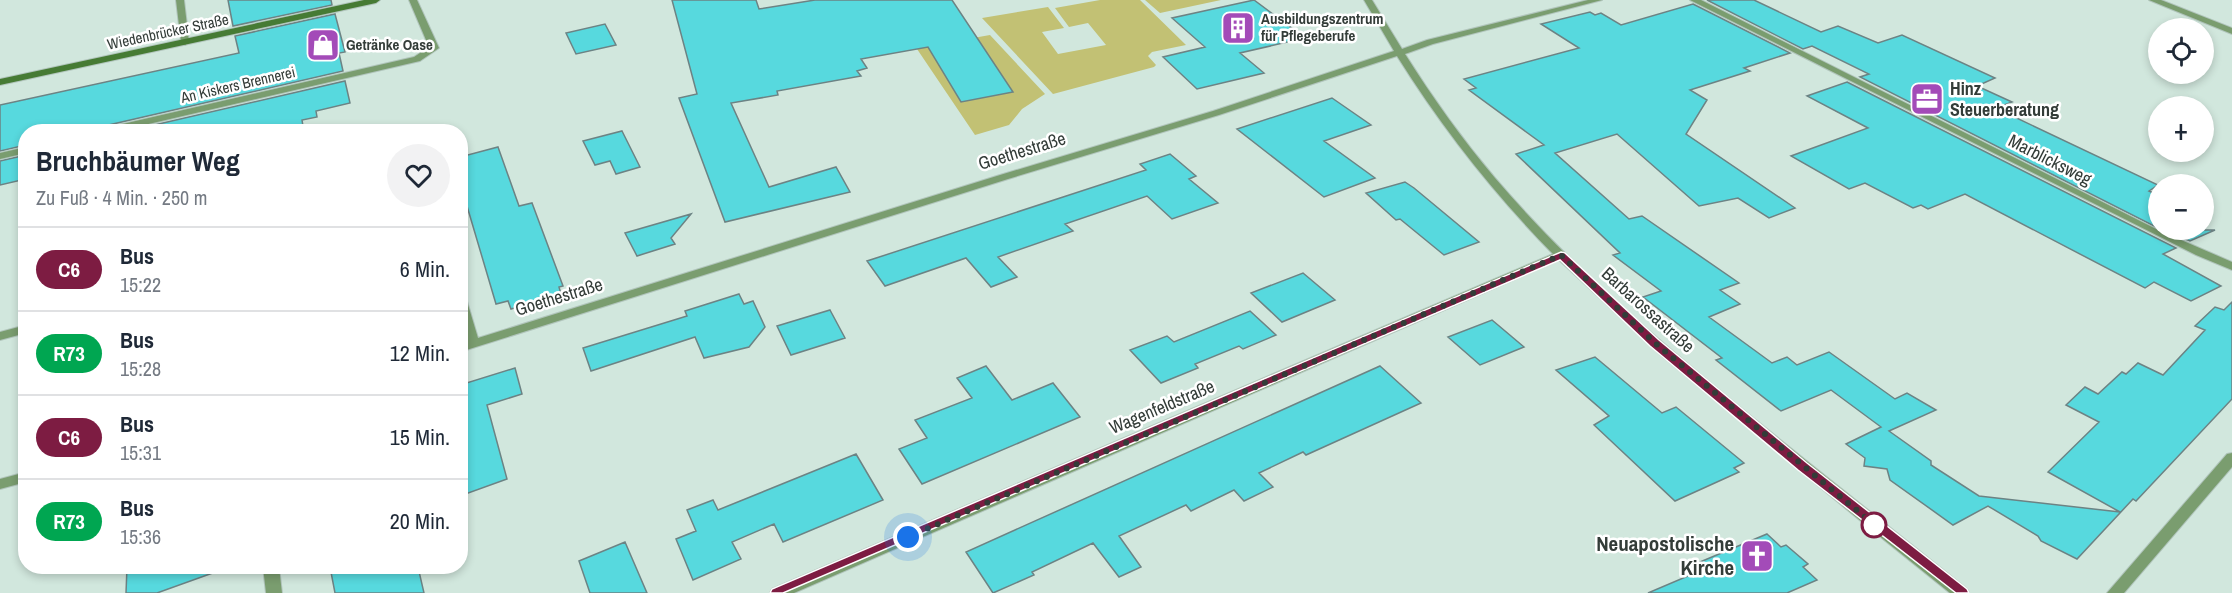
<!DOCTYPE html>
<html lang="de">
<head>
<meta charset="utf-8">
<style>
	:root { --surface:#fff; --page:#f2f2f3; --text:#1f2937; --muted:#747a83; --line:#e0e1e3 }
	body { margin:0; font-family:"Archivo Narrow",sans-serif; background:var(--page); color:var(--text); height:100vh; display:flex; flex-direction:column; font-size:22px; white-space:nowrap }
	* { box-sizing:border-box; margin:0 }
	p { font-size:20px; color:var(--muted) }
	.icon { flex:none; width:33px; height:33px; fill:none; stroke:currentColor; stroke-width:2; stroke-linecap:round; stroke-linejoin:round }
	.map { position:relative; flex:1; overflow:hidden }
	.drawer { position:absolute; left:18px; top:124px; width:450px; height:450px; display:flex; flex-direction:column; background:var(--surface); border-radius:24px; box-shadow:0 3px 9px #0003 }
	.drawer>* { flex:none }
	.badge { padding:0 12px; border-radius:20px; font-size:21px; line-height:39px }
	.controls { position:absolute; left:2148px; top:18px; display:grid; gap:12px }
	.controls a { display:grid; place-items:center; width:66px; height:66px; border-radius:50%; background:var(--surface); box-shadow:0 3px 9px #0003; font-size:30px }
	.you { position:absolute; width:30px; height:30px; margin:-15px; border:4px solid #fff; border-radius:50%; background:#1a73e8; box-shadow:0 0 0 9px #1a73e833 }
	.map>.badge { position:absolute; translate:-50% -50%; box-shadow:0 0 0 3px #fff }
	.round { display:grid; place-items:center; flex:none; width:63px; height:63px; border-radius:32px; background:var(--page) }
	.overview { display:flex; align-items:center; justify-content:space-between; height:102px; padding:0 18px }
	h1 { font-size:28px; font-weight:700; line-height:45px }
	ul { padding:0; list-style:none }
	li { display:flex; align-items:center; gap:18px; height:84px; padding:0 18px; border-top:2px solid var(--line) }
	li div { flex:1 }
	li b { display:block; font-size:22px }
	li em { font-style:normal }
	li .badge { min-width:66px; font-weight:700; text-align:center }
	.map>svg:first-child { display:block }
	.green { fill:#c2c174 }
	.building { fill:#57d9de; stroke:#6c8384; stroke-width:1.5 }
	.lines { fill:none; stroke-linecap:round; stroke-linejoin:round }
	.street-casing { stroke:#b1c5bc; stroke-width:2 }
	.secondary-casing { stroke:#b1c5bc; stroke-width:2 }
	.street { fill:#7a9d6f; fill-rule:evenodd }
	.secondary { fill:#467b34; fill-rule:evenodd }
	.line { fill:#7d1c42; stroke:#fff; stroke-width:1.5 }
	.walk { stroke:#333c38; stroke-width:6; stroke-dasharray:0 10.8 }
	.stop-dot { fill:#fff; stroke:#7d1c42; stroke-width:3 }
	.labels { text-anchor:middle; stroke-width:5; stroke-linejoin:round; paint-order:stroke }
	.far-poi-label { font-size:15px; font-weight:bold; fill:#333c38; stroke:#fff; text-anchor:start }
	.far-street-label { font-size:15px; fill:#333c38; stroke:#fff }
	.poi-label { font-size:18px; font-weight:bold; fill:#333c38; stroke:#fff; text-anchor:start }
	.street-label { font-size:18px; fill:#333c38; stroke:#fff }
	.near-poi-label { font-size:21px; font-weight:bold; fill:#333c38; stroke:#fff; text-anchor:end }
</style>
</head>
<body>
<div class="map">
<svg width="2232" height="593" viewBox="0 0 2232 593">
	<rect width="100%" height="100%" fill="#d1e7dd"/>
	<path class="green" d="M1100,0h40l46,45 -34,7 -4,4 8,9 -2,2 -101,27 -71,-76 66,-11 16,21 -22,4 16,22 48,-9 -18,-22 -19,4 -14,-19z
		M1145,0h76l-61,13z
		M990,35l55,59 -23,15 -13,16 -34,10 -58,-86 30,-5 65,47 -29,-44 -21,3 -6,-9z"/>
	<path class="building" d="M228,0h103l1,5 -99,21z
		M672,0h84l3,9 56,-9h137l61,92 -52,10 -33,-55 -67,12 6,9 -10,3 4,5 -84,15 1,4 -47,8 38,84 67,-20 14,25 -125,30 -46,-124 18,-4z
		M1254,0l51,38 -65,15 24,20 -67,16 -34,-32 42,-10 -33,-29z
		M1707,0h47l67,32 17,-6 40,17 24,-8 93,43 -18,8 35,16 -8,3 10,5 -8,3 152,72 -9,6 9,4v33l-298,-151 9,-3 -57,-28 -9,3z
		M1693,4l97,49 -46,15 6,3 -60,19 17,10 -21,34 109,74 -26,10 -31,-20 -39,8 -82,-72 -62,19 74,66 13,-3 97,67 -19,7 20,14 -31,13 63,46 15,-6 10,8 32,-13 66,47 12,-6 29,17 -47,21 42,30v4l48,31 141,16 -72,-40 51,-50 -33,-17 19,-18 13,7 24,-22 4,2 12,-11 25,12 42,-45 -10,-4 20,-19 9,3 8,-8v97l-96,102 -3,-2 -56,60 -36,-18 -3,-5 -50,-30 -35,19 -63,-45 -3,-11 -23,-3 1,-8 -19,-14 35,-17 -50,-37 -50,21 -65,-51 6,-2 -79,-61 18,-6 -48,-36 7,-2 -104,-99 28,-9 -75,-55 7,-2 -12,-9 115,-31 -38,-24 49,-12 5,3 6,-2 20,12z
		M335,14l10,38 -6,1 4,18 -243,56 -6,5h-68v13l-26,6v-46l239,-52 -4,-17z
		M605,24l11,21 -40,9 -10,-21z
		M345,81l5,22 -34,8 1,6 -15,3 1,6 -26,6h-153z
		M1847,82l329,166 -13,6 58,32 -30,15 -37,-19 -9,6 -180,-94 -37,15 -7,-4 -8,3 -48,-25 -16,6 -58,-33 77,-28 -61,-32z
		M1332,98l39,27 -47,16 51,37 -51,19 -87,-68z
		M622,131l18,36 -24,7 -6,-13 -15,4 -12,-24z
		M498,147l21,59 13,-3 31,83 -4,1 2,7 -50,15 -3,-8 -12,3 -32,-108 -4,1v-40z
		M1170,154l26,22 -7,3 29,24 -46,16 -25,-23 -82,28 8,7 -75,26 19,20 -26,10 -25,-29 -81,28 -18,-25 279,-91 -6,-6z
		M26,155v24l-26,6v-24z
		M1405,182l9,6 65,54 -35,13 -44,-36 -4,1 -30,-27z
		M691,214l-20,24 4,6 -38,12 -12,-23z
		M2163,230h52l-25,11z
		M1303,273l32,27 -53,22 -31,-29z
		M739,294l5,10 9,-3 12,26 -16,20 -45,11 -9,-21 -104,34 -8,-23 104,-32 -2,-5z
		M830,310l15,28 -54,17 -14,-29z
		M1250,311l26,24 -33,14 -4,-3 -44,18 3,4 -37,15 -31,-33 37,-14 7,6z
		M1492,320l32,27 -44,18 -32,-28z
		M1595,357l67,56 14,-6 68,56 -10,5 5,4 -64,29 -81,-76 15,-9 -53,-46z
		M986,366l26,34 41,-17 27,34 -158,67 -23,-35 28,-11 -12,-18 57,-22 -15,-20z
		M1380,366l41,37 -115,52 -3,-3 -44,21 14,14 -29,14 -10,-11 -43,21 -5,-6 -67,31 22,31 -22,10 -26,-34 -61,29 2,3 -41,18 -27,-41z
		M515,368l7,26 -35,11 20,74 -47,17v-111z
		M856,454l27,46 -100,42 -9,-18 -42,18 9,17 -48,21 -17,-41 20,-8 -9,-21 26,-10 5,10z
		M1767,534l14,13 5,-2 22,19 -5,3 14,13 -30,13h-139l47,-20 -7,-6z
		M625,542l22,51h-57l-11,-32z
		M127,567h93l1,3 -64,23h-31z
		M330,567h88l6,26h-89z"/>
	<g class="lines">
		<defs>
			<path id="street" d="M176,0h8l5,42 -4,3 -4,-3z
				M409,0h8l22,48 -19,13 -306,71h-18l5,-3 313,-72 15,-10z
				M1364,0h8l30,49 25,-9 161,-40h14l-169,44 -28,10c27,43 57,85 90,124 75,88 163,162 252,235 73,59 146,117 220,176l2,4h-19l-82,-66 -207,-172 -102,-95 -765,333h-24l2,-4 781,-335c-59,-60 -111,-126 -156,-198l-178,59 -211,64 -548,173v-9l6,-1 -6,-20v-28l6,4 12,40 522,-163 213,-64 181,-60z
				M1690,0h11l457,230 74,32v8l-36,-15z
				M2149,0h12l71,28v6z
				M26,147v6l-26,6v-6z
				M26,325v8l-26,7v-8z
				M2232,453v14l-108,126h-17l120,-139z
				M26,472v10l-26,7v-10z
				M263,567h16l3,26h-16z"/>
			<path id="secondary" d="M364,0h16l-4,3 -376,82v-6z"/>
		</defs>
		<use href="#street" class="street-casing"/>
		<use href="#secondary" class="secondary-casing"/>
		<use href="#street" class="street"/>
		<use href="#secondary" class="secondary"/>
	</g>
	<path class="line" d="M1561,252l4,1 94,87 148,123 160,126 2,4h-13l-158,-123 -148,-124 -90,-86 -777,333h-13l2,-4z"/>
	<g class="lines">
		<path class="walk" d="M908,537l653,-282 94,88 227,188 -8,-6"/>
	</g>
	<defs>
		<symbol id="building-square" viewBox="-11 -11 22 22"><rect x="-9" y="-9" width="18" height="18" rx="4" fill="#a34bb8" stroke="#fff"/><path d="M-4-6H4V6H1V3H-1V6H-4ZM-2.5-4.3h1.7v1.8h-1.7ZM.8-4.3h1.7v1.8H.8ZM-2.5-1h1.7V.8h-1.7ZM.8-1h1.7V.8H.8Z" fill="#fff"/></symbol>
		<symbol id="shop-square" viewBox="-11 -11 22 22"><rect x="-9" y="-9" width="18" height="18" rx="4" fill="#a34bb8" stroke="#fff"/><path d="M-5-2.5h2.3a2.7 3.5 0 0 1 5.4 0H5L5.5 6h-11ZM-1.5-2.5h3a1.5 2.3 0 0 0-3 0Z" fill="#fff"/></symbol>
		<symbol id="office-square" viewBox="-11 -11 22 22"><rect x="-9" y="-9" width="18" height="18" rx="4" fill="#a34bb8" stroke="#fff"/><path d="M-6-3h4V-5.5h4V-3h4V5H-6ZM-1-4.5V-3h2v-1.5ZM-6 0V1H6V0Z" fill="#fff"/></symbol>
		<symbol id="church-square" viewBox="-11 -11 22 22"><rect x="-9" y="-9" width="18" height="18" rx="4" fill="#a34bb8" stroke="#fff"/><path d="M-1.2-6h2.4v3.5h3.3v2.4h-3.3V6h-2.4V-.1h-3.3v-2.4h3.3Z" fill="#fff"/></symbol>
	</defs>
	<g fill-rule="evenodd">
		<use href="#building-square" x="1219" y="9" width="38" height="38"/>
		<use href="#shop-square" x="304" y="26" width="38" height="38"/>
		<use href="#office-square" x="1908" y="80" width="38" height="38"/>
		<use href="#church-square" x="1738" y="537" width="38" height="38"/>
	</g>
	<circle class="stop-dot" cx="1874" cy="525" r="12"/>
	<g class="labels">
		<g class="far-poi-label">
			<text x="1261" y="24">Ausbildungszentrum<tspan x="1261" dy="17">für Pflegeberufe</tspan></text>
			<text x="346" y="50">Getränke Oase</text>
		</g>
		<g class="far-street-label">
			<text transform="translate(168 32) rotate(-12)" y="5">Wiedenbrücker Straße</text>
			<text transform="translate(238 85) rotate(-13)" y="5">An Kiskers Brennerei</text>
		</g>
		<g class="poi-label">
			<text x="1950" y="95">Hinz<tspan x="1950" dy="21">Steuerberatung</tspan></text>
		</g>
		<g class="street-label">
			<text transform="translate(1022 151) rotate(-17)" y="6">Goethestraße</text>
			<text transform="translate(2050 160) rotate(27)" y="6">Marblicksweg</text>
			<text transform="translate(559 297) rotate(-17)" y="6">Goethestraße</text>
			<text transform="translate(1648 310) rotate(42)" y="6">Barbarossastraße</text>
			<text transform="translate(1162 407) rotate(-23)" y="6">Wagenfeldstraße</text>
		</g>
		<g class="near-poi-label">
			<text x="1734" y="551">Neuapostolische<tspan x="1734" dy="24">Kirche</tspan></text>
		</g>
	</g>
</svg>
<div class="controls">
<a><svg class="icon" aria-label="locate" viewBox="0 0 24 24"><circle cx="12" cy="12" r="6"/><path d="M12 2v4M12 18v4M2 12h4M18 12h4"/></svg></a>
<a>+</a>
<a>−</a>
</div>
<div class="you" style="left:908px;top:537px"></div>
<section class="drawer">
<div class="overview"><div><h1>Bruchbäumer Weg</h1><p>Zu Fuß · 4 Min. · 250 m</p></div><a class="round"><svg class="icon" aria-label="heart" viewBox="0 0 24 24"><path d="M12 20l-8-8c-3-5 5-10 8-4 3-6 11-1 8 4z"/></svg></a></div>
<ul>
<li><span class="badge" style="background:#7d1c42;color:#fff">C6</span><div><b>Bus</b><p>15:22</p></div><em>6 Min.</em></li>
<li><span class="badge" style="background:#00a651;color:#fff">R73</span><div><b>Bus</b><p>15:28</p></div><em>12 Min.</em></li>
<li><span class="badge" style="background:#7d1c42;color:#fff">C6</span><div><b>Bus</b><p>15:31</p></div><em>15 Min.</em></li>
<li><span class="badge" style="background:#00a651;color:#fff">R73</span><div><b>Bus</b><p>15:36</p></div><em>20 Min.</em></li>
</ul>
</section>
</div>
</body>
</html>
